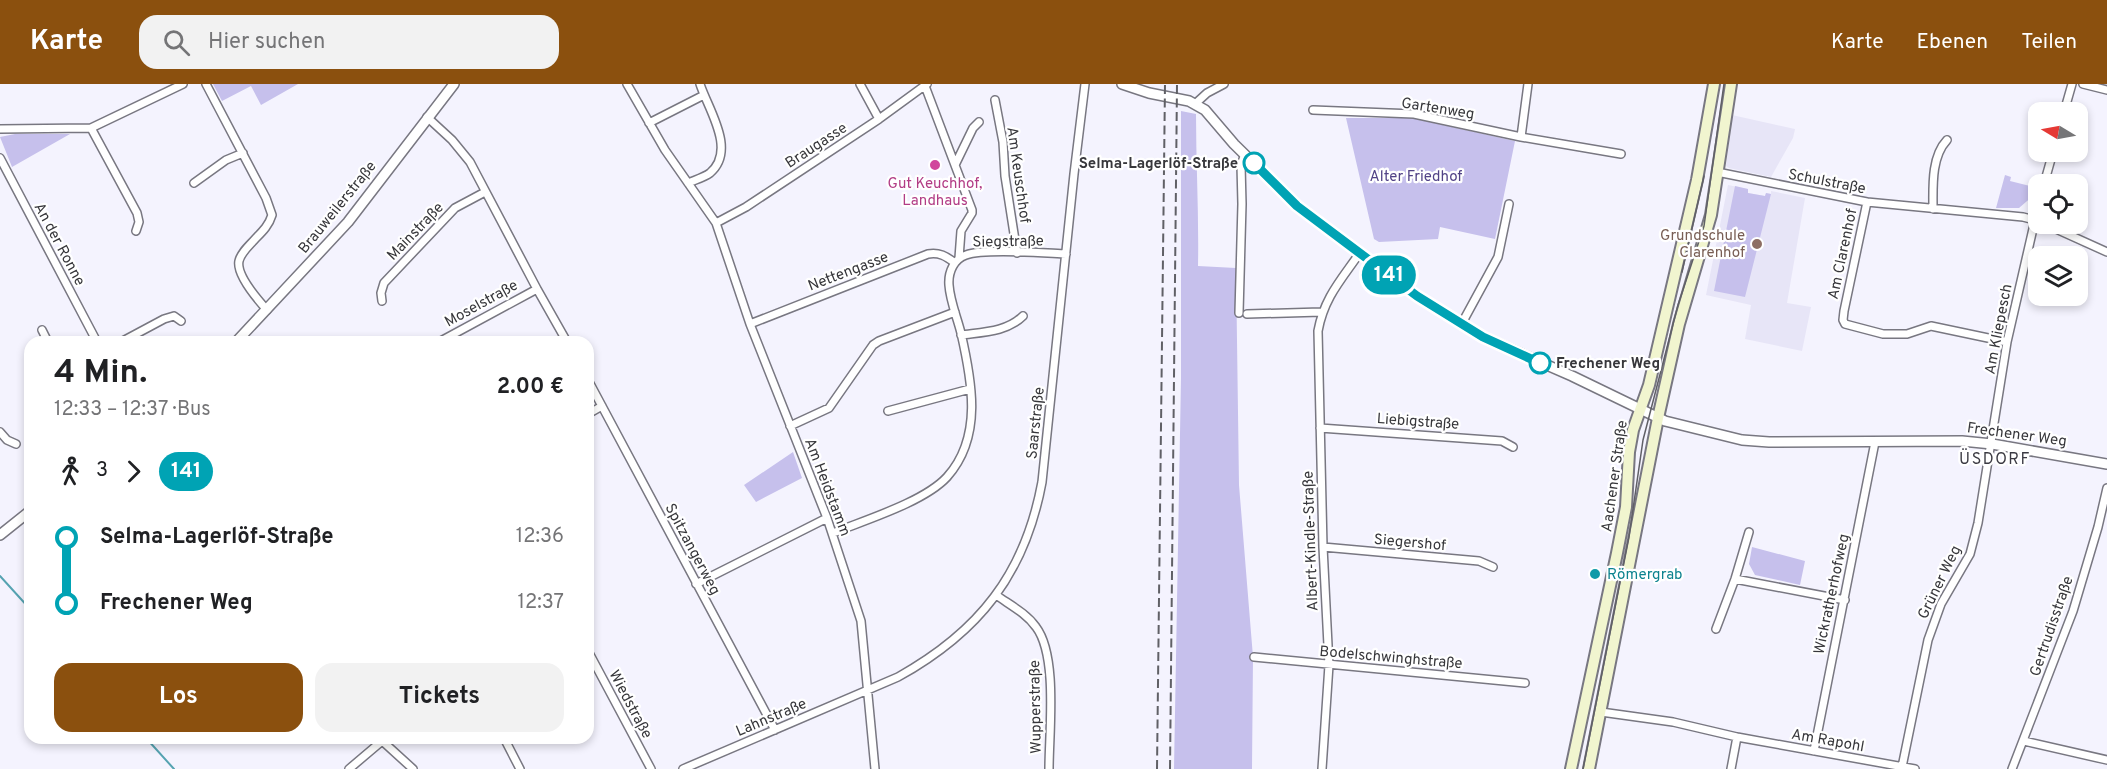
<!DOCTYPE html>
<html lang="de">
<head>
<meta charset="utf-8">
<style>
	:root { --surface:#fff; --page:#f2f2f2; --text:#202124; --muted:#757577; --accent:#8b500e }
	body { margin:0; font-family:Overpass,sans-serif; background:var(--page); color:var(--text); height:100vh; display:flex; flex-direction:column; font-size:22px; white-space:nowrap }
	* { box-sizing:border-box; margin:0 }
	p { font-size:20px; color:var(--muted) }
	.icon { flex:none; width:33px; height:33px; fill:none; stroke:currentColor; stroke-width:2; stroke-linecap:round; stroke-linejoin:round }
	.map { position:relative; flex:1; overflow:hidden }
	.drawer { position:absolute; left:24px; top:252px; width:570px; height:408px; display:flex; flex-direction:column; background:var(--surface); border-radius:18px; box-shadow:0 3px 9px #0003 }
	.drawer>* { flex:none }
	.badge { padding:0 12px; border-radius:20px; font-size:21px; line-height:39px }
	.needle { width:39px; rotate:280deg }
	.buttons { position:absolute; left:2028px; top:18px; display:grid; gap:12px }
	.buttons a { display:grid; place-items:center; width:60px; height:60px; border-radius:12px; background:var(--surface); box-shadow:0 3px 9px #0003; font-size:30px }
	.map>.badge { position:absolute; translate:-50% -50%; box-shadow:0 0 0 3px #fff }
	.legs { display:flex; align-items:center; gap:9px; height:66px; padding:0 30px; font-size:20px }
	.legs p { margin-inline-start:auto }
	.overview { display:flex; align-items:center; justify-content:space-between; height:102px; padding:0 30px }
	h1 { font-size:33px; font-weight:700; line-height:45px }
	.primary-button { display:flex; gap:12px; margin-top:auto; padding:12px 30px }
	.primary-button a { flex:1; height:69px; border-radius:18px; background:var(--accent); color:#fff; font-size:24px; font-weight:700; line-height:69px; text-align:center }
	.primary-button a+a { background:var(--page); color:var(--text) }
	ul { padding:0 30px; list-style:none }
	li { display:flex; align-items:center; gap:21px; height:66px; font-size:22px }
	li i { display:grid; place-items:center; width:9px; height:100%; margin:0 8px; background:currentColor }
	li i::after { content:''; width:15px; height:15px; margin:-8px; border:4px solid; border-radius:50%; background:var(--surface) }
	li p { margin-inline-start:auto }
	li:first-child i { background:linear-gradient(#0000 50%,currentColor 0) }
	li:last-child i { background:linear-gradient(currentColor 50%,#0000 0) }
	header { display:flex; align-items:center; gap:36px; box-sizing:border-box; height:84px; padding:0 30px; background:var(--accent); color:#fff }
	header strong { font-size:28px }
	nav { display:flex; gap:33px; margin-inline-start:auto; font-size:21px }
	.search { width:420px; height:54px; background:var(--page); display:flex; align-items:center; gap:15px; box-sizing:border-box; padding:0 21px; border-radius:18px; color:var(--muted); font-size:22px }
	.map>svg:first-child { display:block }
	.built { fill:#e7e5f7 }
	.green { fill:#c6c0ec }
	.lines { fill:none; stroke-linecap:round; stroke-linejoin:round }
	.stream { stroke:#55a3b1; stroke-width:2 }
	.minor-casing { stroke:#787781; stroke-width:10 }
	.tertiary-casing { stroke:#787781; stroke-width:12 }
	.secondary-casing { stroke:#787781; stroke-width:14 }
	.minor { stroke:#fff; stroke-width:7 }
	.tertiary { stroke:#fff; stroke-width:9 }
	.secondary { stroke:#f1f5cf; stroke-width:10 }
	.tram { stroke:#606066; stroke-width:1.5 }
	.rail { stroke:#606066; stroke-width:2; stroke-dasharray:9 4.5; stroke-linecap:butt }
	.line-1-casing { stroke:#fff; stroke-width:14 }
	.line-1 { stroke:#00a3b4; stroke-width:9 }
	.stop-1-dot { fill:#fff; stroke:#00a3b4; stroke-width:3 }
	.hotel-dot { fill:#d1479c; stroke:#fff; stroke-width:2 }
	.education-dot { fill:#8d6e63; stroke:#fff; stroke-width:2 }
	.culture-dot { fill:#0f9aa8; stroke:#fff; stroke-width:2 }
	.labels { text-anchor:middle; stroke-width:4.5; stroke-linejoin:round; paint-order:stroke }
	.street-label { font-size:15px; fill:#37373b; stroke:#fff }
	.stop-label { font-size:15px; font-weight:bold; fill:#37373b; stroke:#fff; text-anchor:end }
	.park-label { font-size:15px; fill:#514286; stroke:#fff }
	.hotel-label { font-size:15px; fill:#b23c85; stroke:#fff }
	.education-label { font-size:15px; fill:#785e54; stroke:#fff; text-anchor:end }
	.culture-label { font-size:15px; fill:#0d838f; stroke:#fff; text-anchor:start }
	.neighbourhood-label { font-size:16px; letter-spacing:1.5px; fill:#3b3a43; stroke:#fff }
</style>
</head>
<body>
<header>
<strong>Karte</strong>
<div class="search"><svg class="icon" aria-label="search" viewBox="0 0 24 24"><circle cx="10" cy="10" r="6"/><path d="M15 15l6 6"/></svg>Hier suchen</div>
<nav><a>Karte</a><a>Ebenen</a><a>Teilen</a></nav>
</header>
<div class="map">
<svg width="2107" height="685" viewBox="0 0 2107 685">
	<rect width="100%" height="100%" fill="#f4f3fe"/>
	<path class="built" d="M1732,31l63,14 -2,9 -22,39 -42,-9 -3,-2z
		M1728,101l20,4v4l17,3 1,-3 5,1v-3l34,7 -18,105 24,4 -9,44 -57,-12 6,-34 -45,-10z"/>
	<path class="green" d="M213,0h85l-37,21 -10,-19 -29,15z
		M1181,27l15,3c0,51 3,101 2,152l38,2 3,217 14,172 -1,112h-78l7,-391z
		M1346,34h65l104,23 -20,98 -55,-12 -2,12 -59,3 -5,-3z
		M15,50h55l-58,33 -12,-30z
		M2005,91l6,2 -1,4 28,7 -3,6 -16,14h-23z
		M1735,102l13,3v4l17,3 1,-3 5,1 -26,103 -31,-6z
		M793,368l9,26 -46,24 -12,-17z
		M1752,463l53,14 -5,24 -45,-10 -6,-11z"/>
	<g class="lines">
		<path class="stream" d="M0,492l30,33
			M146,654l28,31"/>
		<defs>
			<path id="minor" d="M206,0l60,114 6,17c-3,10 -9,16 -16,23 -6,7 -15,14 -17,23 -3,14 19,39 28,49
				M627,0l38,66 51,73 34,101 77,194 34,103 14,148
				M860,0l19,35
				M2083,0l24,6
				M925,2l47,124v3l-11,18 -2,27
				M995,16l8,42 2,34 12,77
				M1195,20l12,-11 17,-9
				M1313,26l101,4 107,23 7,-53
				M2064,28l8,-28
				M427,33l25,23 18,22 67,127 30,53
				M649,39l55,-28
				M91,44l46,85 2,9 -3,9
				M0,45l91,-1 92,-44
				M1521,53l100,17
				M0,74l97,184
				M955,81l18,-37 6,-6
				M1717,88l150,30 156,15 15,4
				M194,99l32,-23 17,-7
				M688,99c7,-3 17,-6 22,-10 27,-23 -2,-64 -10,-89
				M2044,100l9,-32
				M1867,118l-23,109 -1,9 2,4 38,10h24l24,-8 76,16
				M1933,125c0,-22 -2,-52 14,-69
				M716,139l30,-16 133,-88 48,-35
				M2045,140l62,28
				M382,217l-1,-8 3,-10 71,-75 30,-16
				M1239,229l3,-109 -1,-39 4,-11
				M1247,230l74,-2
				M750,240l178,-70c11,-2 18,2 27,9
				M1461,241l37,-68 11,-53
				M42,246l6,12
				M961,251c22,-3 46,-3 62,-19
				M331,257l2,1
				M121,258l43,-23 10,-3 7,5
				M439,258l98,-53
				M588,296l187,350
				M888,327l82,-22
				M588,330l14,-8
				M790,342l39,-18 44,-63 6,-4 76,-29
				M1320,344l182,13 11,6
				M0,348l7,8 9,4
				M833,449c32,-13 91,-31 114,-56 36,-40 25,-96 14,-144 -4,-16 -11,-32 -12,-48 -1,-13 5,-26 17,-30 19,-7 78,-2 100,-1
				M1323,463l156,14 14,6
				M1735,495l110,21
				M696,500l131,-66
				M996,511c14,10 30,18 40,32 22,29 13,105 13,142
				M1716,545l19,-50 14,-47
				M588,567l63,118
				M1254,573l271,26
				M1601,628l72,10 64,15 178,32
				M379,654l34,31
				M504,654l16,31
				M2024,657l83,19
				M1814,667l61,-309
				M1902,683l26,-127 13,-36 29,-50 8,-31 29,-181 31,-135
				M349,685l33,-28
				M683,685l215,-92c81,-45 127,-103 144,-195l32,-308 11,-90
				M1322,685l7,-104 -6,-118 -5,-216c6,-33 23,-51 41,-77
				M1731,685l6,-32
				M2012,685l61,-158 25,-84 9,-39"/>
			<path id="tertiary" d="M1122,0l27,9 40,8 16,9 29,34 63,62 120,90 66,41 89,39 93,45 77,19 27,2 193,-1 30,3 115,20
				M236,258l112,-120 106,-138
				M0,451l30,-24"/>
			<path id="secondary" d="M1571,685l46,-216 9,-46 3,-55 4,-22 16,-45 48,-205 17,-96
				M1589,685l69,-351 21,-94 32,-109 20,-131"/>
		</defs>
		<use href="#minor" class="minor-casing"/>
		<use href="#tertiary" class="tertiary-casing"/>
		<use href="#secondary" class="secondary-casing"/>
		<use href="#minor" class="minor"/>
		<use href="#tertiary" class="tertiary"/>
		<use href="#secondary" class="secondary"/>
		<path class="tram" d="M1682,188l22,-96
			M1583,685l46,-232 14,-97 35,-135 26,-79 20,-142"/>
		<path class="rail" d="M1157,685l8,-685
			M1170,685l7,-685"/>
	</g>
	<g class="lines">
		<defs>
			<path id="line-1" d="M1254,79l43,43 120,90 66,41 57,26"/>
		</defs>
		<use href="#line-1" class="line-1-casing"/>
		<use href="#line-1" class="line-1"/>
	</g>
	<g class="stop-1-dot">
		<circle cx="1254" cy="79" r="10"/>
		<circle cx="1540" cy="279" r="10"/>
	</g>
	<circle class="hotel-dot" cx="935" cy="81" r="6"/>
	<circle class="education-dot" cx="1757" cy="160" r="6"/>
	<circle class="culture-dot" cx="1595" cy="490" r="6"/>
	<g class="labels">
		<g class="street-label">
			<text transform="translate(1438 24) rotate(9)" y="5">Gartenweg</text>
			<text transform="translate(816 61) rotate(-33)" y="5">Braugasse</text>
			<text transform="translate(1019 91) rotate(82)" y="5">Am Keuschhof</text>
			<text transform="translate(1827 97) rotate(11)" y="5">Schulstraße</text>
			<text transform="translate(337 123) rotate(-51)" y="5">Brauweilerstraße</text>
			<text transform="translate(415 147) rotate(-46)" y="5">Mainstraße</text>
			<text transform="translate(1008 157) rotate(-1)" y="5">Siegstraße</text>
			<text transform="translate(60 160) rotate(62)" y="5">An der Ronne</text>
			<text transform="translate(1842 170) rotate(-78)" y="5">Am Clarenhof</text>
			<text transform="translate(848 187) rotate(-21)" y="5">Nettengasse</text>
			<text transform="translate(481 219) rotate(-29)" y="5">Moselstraße</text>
			<text transform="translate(1998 245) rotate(-79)" y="5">Am Kliepesch</text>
			<text transform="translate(1418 337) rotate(4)" y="5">Liebigstraße</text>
			<text transform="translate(1035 339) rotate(-84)" y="5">Saarstraße</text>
			<text transform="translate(2017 350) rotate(8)" y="5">Frechener Weg</text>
			<text transform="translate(1614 392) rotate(-82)" y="5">Aachener Straße</text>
			<text transform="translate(828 403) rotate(69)" y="5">Am Heidstamm</text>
			<text transform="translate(1310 457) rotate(-92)" y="5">Albert-Kindle-Straße</text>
			<text transform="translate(1410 458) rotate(5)" y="5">Siegershof</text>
			<text transform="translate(693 465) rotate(62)" y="5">Spitzangerweg</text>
			<text transform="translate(1939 498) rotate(-64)" y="5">Grüner Weg</text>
			<text transform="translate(1831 510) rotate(-78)" y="5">Wickratherhofweg</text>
			<text transform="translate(2051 542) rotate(-71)" y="5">Gertrudisstraße</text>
			<text transform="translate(1391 573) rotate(5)" y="5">Bodelschwinghstraße</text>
			<text transform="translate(631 620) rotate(62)" y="5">Wiedstraße</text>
			<text transform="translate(1035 623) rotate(-91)" y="5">Wupperstraße</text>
			<text transform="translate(771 633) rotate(-23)" y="5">Lahnstraße</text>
			<text transform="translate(1828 656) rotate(10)" y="5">Am Rapohl</text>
		</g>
		<g class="stop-label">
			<text x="1238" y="84">Selma-Lagerlöf-Straße</text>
			<text x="1556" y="284" text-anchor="start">Frechener Weg</text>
		</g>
		<g class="park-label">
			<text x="1416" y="97">Alter Friedhof</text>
		</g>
		<g class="hotel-label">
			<text x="935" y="104">Gut Keuchhof,<tspan x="935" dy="17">Landhaus</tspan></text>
		</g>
		<g class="education-label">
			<text x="1745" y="156">Grundschule<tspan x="1745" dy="17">Clarenhof</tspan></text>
		</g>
		<g class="culture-label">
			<text x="1607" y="495">Römergrab</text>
		</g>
		<g class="neighbourhood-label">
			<text x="1995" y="380">ÜSDORF</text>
		</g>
	</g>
</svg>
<div class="buttons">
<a><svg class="needle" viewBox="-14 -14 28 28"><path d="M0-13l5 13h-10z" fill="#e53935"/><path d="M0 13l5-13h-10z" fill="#757577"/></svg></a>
<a><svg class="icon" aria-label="locate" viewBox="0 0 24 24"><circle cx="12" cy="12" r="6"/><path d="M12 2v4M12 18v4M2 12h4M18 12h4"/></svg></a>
<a><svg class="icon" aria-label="layers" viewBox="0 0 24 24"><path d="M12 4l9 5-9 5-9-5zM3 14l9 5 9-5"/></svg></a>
</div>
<b class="badge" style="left:1389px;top:191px;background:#00a3b4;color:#fff">141</b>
<section class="drawer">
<div class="overview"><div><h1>4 Min.</h1><p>12:33 – 12:37 · Bus</p></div><b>2.00 €</b></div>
<div class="legs"><svg class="icon" aria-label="walk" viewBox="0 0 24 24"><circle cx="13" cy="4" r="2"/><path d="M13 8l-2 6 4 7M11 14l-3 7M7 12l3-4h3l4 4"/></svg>3<svg class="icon" aria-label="forward" viewBox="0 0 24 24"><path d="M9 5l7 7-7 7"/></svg><b class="badge" style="background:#00a3b4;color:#fff">141</b></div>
<ul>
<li><i style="color:#00a3b4"></i><b>Selma-Lagerlöf-Straße</b><p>12:36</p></li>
<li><i style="color:#00a3b4"></i><b>Frechener Weg</b><p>12:37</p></li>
</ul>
<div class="primary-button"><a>Los</a><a>Tickets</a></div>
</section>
</div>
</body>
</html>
